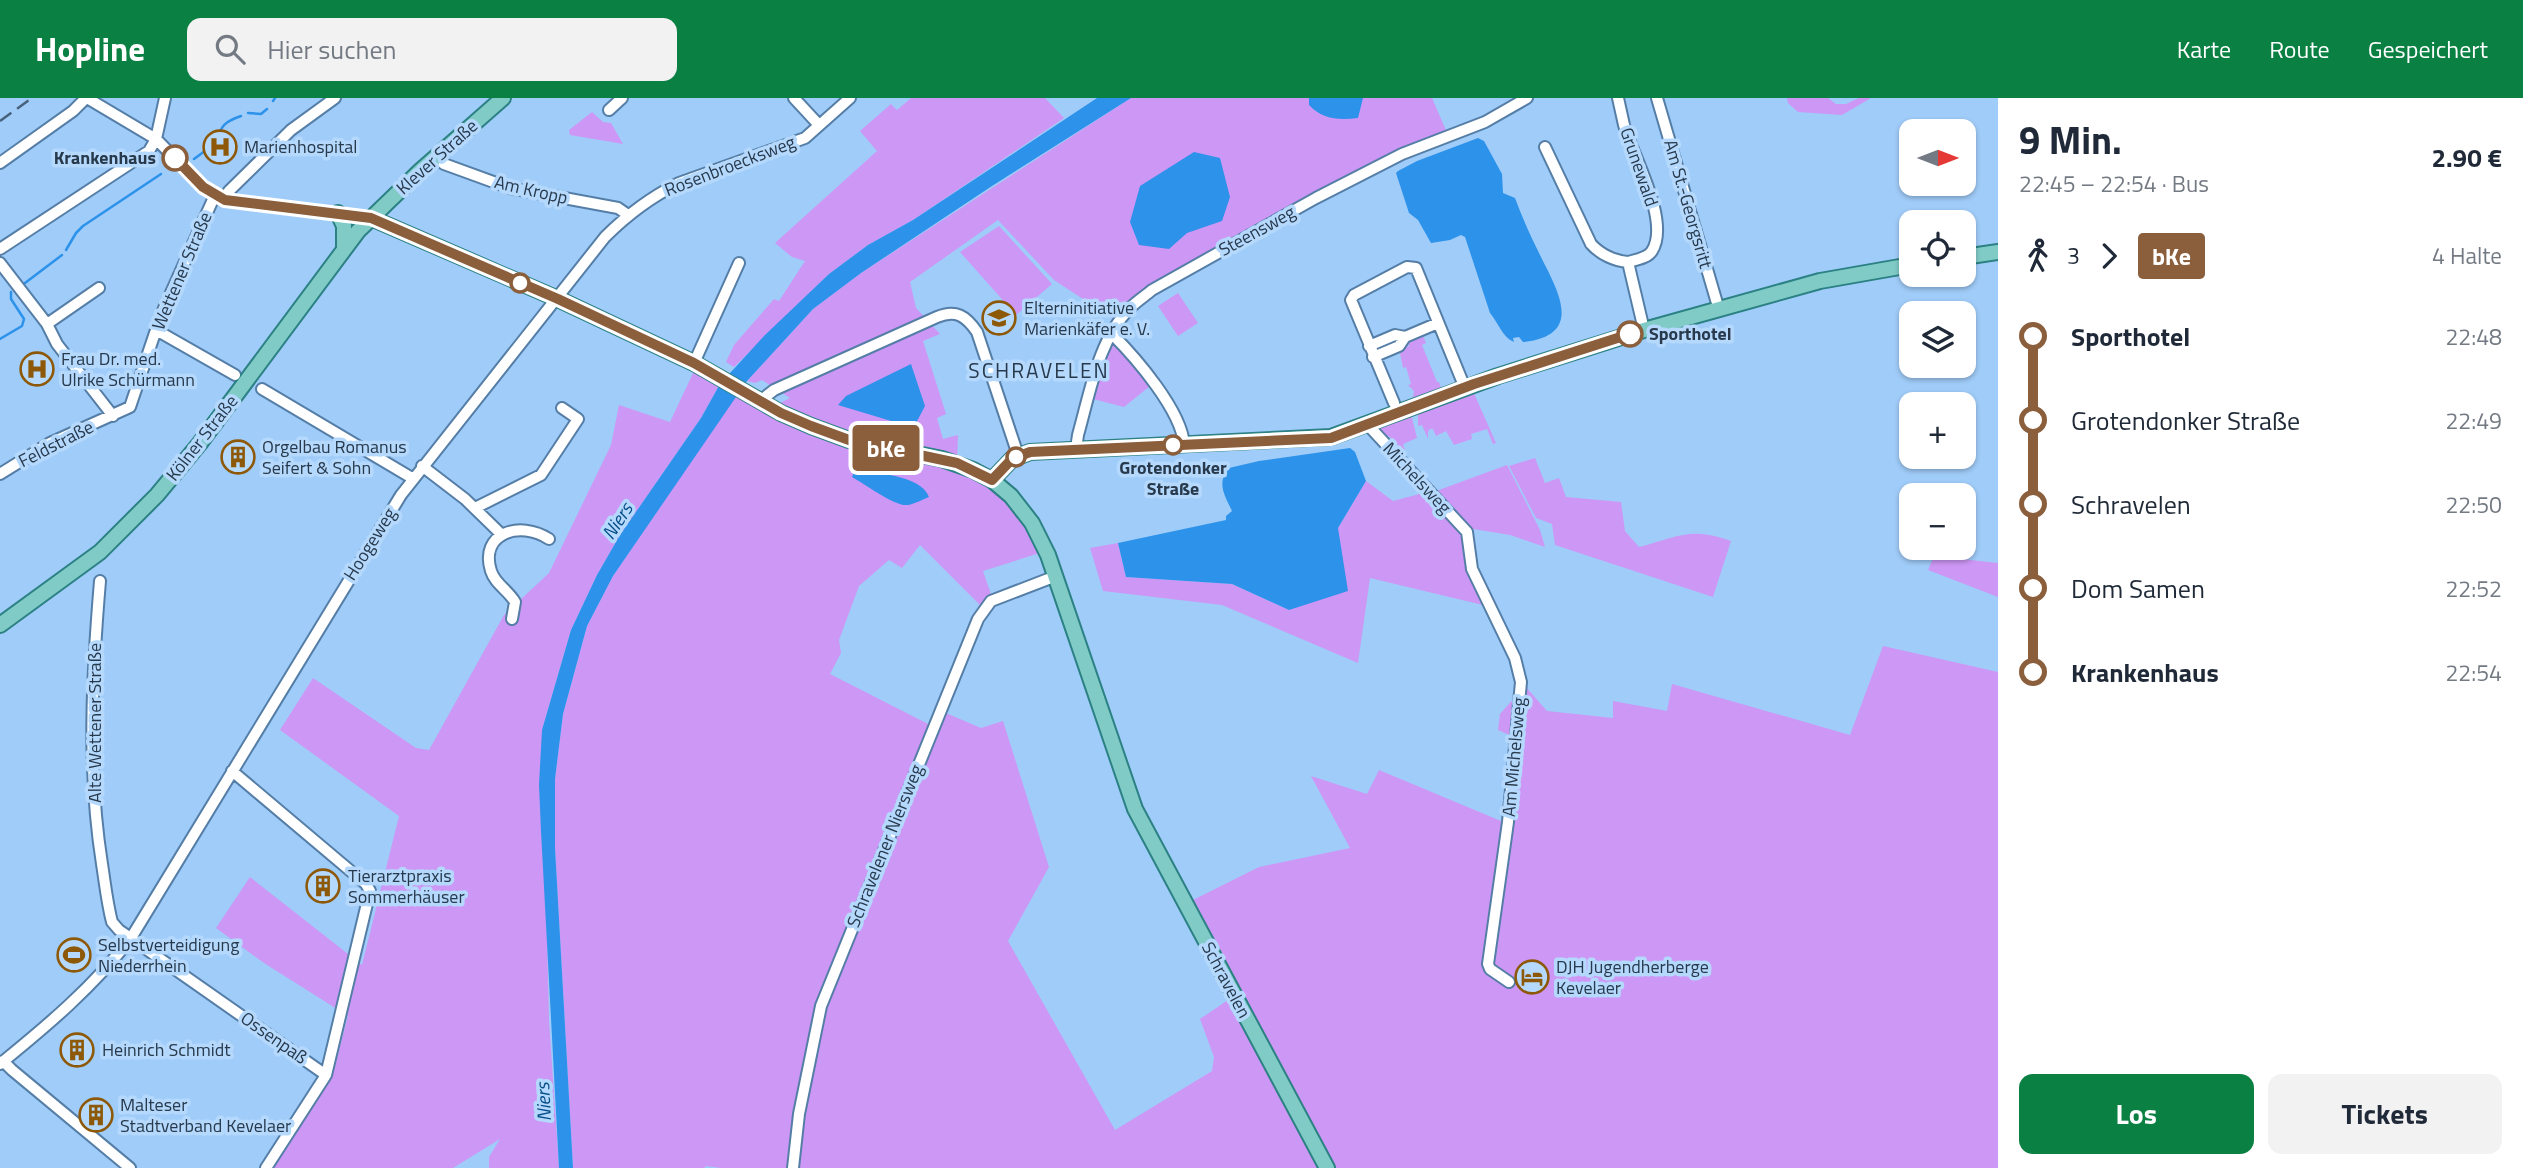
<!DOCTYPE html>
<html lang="de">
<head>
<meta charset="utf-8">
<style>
	:root { --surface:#fff; --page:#f2f2f3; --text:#1f2937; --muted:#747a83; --accent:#0b8043 }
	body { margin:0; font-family:"Titillium Web",sans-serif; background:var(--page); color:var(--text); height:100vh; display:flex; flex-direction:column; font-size:26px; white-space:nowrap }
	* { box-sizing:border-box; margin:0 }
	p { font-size:23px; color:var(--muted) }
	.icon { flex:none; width:38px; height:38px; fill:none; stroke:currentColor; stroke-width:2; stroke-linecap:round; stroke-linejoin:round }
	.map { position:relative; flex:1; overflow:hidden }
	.panel { display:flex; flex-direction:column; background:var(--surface); width:525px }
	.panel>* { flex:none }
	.badge { padding:0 14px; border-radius:5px; font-size:24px; line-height:46px }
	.needle { width:46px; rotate:90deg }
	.buttons { position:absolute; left:1899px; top:21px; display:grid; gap:14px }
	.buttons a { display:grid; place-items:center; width:77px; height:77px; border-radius:14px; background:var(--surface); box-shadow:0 2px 5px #0004; font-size:35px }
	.map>.badge { position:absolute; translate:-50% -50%; box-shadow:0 0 0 4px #fff }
	.legs { display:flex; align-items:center; gap:10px; height:77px; padding:0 21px; font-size:23px }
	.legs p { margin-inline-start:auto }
	.headline { display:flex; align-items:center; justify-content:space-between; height:119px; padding:0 21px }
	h1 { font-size:38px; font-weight:700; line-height:52px }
	.action { display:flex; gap:14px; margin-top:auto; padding:14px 21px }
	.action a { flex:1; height:80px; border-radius:14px; background:var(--accent); color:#fff; font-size:28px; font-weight:700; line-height:80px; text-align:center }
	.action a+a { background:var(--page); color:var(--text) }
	ul { padding:0 21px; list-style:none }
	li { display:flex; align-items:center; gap:24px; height:84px; font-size:26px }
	li i { display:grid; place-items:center; width:10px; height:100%; margin:0 9px; background:currentColor }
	li i::after { content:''; width:18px; height:18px; margin:-9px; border:5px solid; border-radius:50%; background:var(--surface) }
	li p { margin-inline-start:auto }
	li:first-child i { background:linear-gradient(#0000 50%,currentColor 0) }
	li:last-child i { background:linear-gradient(currentColor 50%,#0000 0) }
	header { display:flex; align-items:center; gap:42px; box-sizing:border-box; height:98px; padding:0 35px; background:var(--accent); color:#fff }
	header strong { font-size:33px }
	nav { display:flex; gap:38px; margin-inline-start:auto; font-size:24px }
	.search { width:490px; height:63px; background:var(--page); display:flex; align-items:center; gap:18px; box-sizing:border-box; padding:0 24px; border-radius:14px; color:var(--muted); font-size:26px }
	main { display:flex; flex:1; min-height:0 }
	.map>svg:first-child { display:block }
	.green { fill:#cd97f5 }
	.water { fill:#2d92ea }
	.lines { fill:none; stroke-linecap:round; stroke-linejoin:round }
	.stream { stroke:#2d92ea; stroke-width:2.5 }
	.minor-casing { stroke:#557ea7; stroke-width:14 }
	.major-casing { stroke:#2b8183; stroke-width:18 }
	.minor { stroke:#fff; stroke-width:10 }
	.major { stroke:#81cbc7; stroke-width:14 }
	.rail { stroke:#48617b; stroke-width:2.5; stroke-dasharray:14 7; stroke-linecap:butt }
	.line-1-casing { stroke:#fff; stroke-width:16 }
	.line-1 { stroke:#8b5e3c; stroke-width:10 }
	.stop-1-dot { fill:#fff; stroke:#8b5e3c; stroke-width:3.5 }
	.labels { text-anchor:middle; stroke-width:7; stroke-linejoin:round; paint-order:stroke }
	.poi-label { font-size:18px; fill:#27394b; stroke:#b5d8fd; text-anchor:start }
	.street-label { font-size:18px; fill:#27394b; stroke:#b5d8fd }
	.stop-label { font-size:18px; font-weight:bold; fill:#27394b; stroke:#b5d8fd; text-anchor:end }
	.water-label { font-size:19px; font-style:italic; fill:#064e87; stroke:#b5d8fd }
	.quarter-label { font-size:21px; letter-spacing:2px; fill:#27394b; stroke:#b5d8fd }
</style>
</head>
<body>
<header>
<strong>Hopline</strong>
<div class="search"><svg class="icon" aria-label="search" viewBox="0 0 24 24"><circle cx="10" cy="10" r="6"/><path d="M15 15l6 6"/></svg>Hier suchen</div>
<nav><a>Karte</a><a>Route</a><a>Gespeichert</a></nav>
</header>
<main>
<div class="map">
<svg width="1998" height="1070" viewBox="0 0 1998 1070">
	<rect width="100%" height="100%" fill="#a0ccf9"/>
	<path class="green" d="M911,0h134l19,20 -151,102 -45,25 -39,29 -95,93 -8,-5 8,-17 40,-46 5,2 26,-40 -13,-4 -17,-14 102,-92 -17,-20 31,-27 6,6z
		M1131,0h301l16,37 -46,19 -250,136 -34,32 -64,-42 -56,-60 -88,62 6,26 24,26 -17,7 23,73 -9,4 6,21 15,-4 -1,28 -5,4 32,15 19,15 43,54 -63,20 11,32 -9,7 -65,-65 -18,23 -13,-8 -30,26 -20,54 2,13 -11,21 104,53 7,-16 40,17 22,-7 46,146 -41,74 107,189 97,-59 2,-14 -14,-38 34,-23 -49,-92 74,-37 91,-19 -39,-72 56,18 12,-24 134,56 1,-89 -16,-7 2,-16 25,-28 22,25 66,7v-17l54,10 5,-27 178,51 33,-89 115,26v496h-1277l-15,-2 -2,2h-131l-18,-320v-69l8,-65 24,-88 26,-50 124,-182 39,11 14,-7 -28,-18 -7,3 -8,-2 66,-72 48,-36z
		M1787,0h41l8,6h10l13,-6h12l-29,17 -44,-3 -10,-9z
		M592,14l11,10 8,1 12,21 -53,-9 -1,-5z
		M999,128l53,58 -36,31 -56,-63z
		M1178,195l20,30 -20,13 -20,-30z
		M1423,238l3,7 -4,2 15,37h2l2,6 -28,10 1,-7 -6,-6 3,-1 -5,-17 -3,1 -3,-15 -5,-1 14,-6 -1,-4z
		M1113,246l6,2 31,40 -26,21 -31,-8 13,-47z
		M695,271l25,15 -19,34 -81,117 -23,40 -26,55 -29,100 7,290 10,148h-70v-11l11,-18 -47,29h-182l61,-91 16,-61 -84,-53 -48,-35 34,-51 112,88 37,-149 -119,-86 33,-52 103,70 13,2 75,-135 45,-42 62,-128 8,-40 51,17z
		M1473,293l23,52 -3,1 -6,-15 -16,5 1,5 -18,6 -8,-14 -10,5 -3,-7h-3l-2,3v7l-6,-14 -4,1v-13z
		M1411,316l6,24 -14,6 3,11 -17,-19 -4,1 -8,-10z
		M1535,360l10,25 14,-5 7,19 55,5 4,29 14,16c38,-10 52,-21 92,-6l-18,56 -158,-52 -3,-21 -16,-6 -27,-52z
		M1507,367l33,65 5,17 -35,-12 -43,-7 -4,21 24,57 -117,-28 -12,85 -136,-58 -119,-14 -13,-43 28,-5 8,34 106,7 57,26 77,-129 27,20 34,-9 10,1 2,-3z
		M1934,458l64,7v34l-70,-27z"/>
	<path class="water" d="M1097,0h34l-139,88 -131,87 -48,36 -66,72 -134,195 -26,50 -24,88 -8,65v69l18,320h-14l-18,-337 -2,-46 3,-55 29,-100 26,-55 23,-40 81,-117 19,-34 45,-49 64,-61 39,-29 45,-25z
		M1309,0h54l-5,20c-19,2 -35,2 -49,-13z
		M1478,40l6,3 18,33 1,19 12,5c7,19 15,37 24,55 17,35 48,82 -16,89l-4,-5 -6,1 1,4c-12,-5 -16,-20 -24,-29l-25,-76 -4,-2 -11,5 -19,3 -13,-23 -9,-7 -13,-40 2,-2 19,-10z
		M1194,54l26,6 10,39 -8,24 -35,12 -18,16 -30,-4 -9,-23 10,-36z
		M911,266l14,42 -10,19 -14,-1 -63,-19 8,-9z
		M1350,350l5,4 11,29 -28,47 10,63 -59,19 -57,-26 -106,-7 -8,-34 108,-23v-4l6,-5c-7,-15 -16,-28 -3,-43l30,-7z
		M854,374c20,0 67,3 75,25 -6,2 -14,7 -21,8 -13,2 -43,-21 -56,-28z"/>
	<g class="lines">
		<path class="stream" d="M273,3l2,-3
			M248,15l13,1 6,-5
			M219,37c3,-12 11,-15 22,-19
			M194,61l23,-17
			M66,152l10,-17 7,-7 78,-52
			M25,185l37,-28
			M0,241l22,-13 2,-7 -13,-20v-7"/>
		<defs>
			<path id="minor" d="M87,0l69,41 47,48 21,13 147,18
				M794,0l25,27
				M1618,0c2,9 4,18 6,27 8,29 47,96 28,126 -4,7 -17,9 -24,11l16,68
				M1657,0l62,212
				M609,12l13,-12
				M1545,49l46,97c9,10 23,17 37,18
				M435,59l9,7 66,24 108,20 10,7
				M0,65l73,-52 13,-13
				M224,102l5,-9 62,-61 44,-32
				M0,151l149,-98 7,-12 9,-41
				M0,165l47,61 10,20 56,72
				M47,226l52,-36
				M156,232l79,45
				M1112,236c24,24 69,76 72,110
				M1369,248l26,-11 10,2 33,-14
				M1373,259l26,-11 6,-9
				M694,265l45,-100
				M262,291l150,89
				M760,303l14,-11 163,-73c19,-8 29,-1 40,15l41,123
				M1394,305l-43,-103 3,-5 53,-28 9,1 49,120
				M1367,326l100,108 5,37 43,89 6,24 -13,140 -20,142 2,5 19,13
				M1076,351l2,-14c12,-42 20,-95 52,-127 7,-7 15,-12 22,-18l164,-92 86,-44 83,-32 42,-24
				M422,368l43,33 37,36
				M0,376l50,-31 80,-36 31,-92 54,-120
				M475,410l66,-33 37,-56 -16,-11
				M100,483c-8,95 -13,188 2,283 3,19 5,39 10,58l7,8 207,145 -60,93
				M512,521l3,-17c-7,-12 -20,-18 -24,-31 -12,-38 29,-51 58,-32
				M232,673l134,113 4,7 -44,184
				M3,963l9,9 118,98
				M0,966c48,-39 93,-77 131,-126l270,-443 204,-258c22,-22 46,-40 74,-54l126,-45 45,-40
				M793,1070l6,-54 22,-108 157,-387 13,-18 65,-25"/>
			<path id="major" d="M338,115l6,13v22
				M371,120l187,81 136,64 87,50 30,13 38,14 93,19 31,11 19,10 19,16 21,27 16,32 87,254 192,359
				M1964,159l34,-5
				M992,382l20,-21 18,-7 301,-15 167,-61 146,-46 176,-49 91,-16
				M0,527l100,-73 57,-57 43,-52 158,-212 62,-60 83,-73"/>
		</defs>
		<use href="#minor" class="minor-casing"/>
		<use href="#major" class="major-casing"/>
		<use href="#minor" class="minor"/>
		<use href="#major" class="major"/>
		<path class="rail" d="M0,23l32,-23"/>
	</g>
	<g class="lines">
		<defs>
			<path id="line-1" d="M175,60l28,29 22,13 146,18 187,81 136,64 87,50 30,13 38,14 108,23 35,17 20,-21 18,-7 301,-14 143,-54 156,-50"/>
		</defs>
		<use href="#line-1" class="line-1-casing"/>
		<use href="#line-1" class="line-1"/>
	</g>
	<defs>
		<symbol id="hospital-ring" viewBox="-11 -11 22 22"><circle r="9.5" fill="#b5d8fd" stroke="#8d5908" stroke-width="1.5"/><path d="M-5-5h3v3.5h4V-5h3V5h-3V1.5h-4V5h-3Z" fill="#8d5908"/></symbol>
		<symbol id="school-ring" viewBox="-11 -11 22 22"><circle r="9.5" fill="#b5d8fd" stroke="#8d5908" stroke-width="1.5"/><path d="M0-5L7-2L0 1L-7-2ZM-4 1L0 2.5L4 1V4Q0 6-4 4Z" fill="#8d5908"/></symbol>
		<symbol id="building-ring" viewBox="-11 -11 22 22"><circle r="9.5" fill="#b5d8fd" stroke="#8d5908" stroke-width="1.5"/><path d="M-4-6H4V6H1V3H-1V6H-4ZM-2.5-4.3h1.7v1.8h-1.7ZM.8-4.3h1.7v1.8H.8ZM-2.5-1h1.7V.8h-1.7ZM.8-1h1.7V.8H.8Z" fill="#8d5908"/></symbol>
		<symbol id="stadium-ring" viewBox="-11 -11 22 22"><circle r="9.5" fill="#b5d8fd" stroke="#8d5908" stroke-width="1.5"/><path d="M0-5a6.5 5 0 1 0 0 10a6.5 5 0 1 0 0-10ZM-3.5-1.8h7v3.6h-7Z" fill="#8d5908"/></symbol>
		<symbol id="hotel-ring" viewBox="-11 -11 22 22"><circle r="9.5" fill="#b5d8fd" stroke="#8d5908" stroke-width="1.5"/><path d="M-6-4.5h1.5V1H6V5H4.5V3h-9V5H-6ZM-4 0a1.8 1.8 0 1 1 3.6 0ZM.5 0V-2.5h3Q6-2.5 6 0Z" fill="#8d5908"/></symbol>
	</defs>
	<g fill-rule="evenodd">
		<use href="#hospital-ring" x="201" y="30" width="38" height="38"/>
		<use href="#school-ring" x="980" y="201" width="38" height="38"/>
		<use href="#hospital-ring" x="18" y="252" width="38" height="38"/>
		<use href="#building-ring" x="219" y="340" width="38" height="38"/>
		<use href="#building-ring" x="304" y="769" width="38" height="38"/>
		<use href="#stadium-ring" x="55" y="838" width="38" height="38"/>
		<use href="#hotel-ring" x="1513" y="860" width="38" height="38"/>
		<use href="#building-ring" x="58" y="933" width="38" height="38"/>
		<use href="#building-ring" x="77" y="998" width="38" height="38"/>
	</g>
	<g class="stop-1-dot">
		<circle cx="175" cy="60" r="12"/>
		<circle cx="520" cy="185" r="9"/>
		<circle cx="1630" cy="236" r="12"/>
		<circle cx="1173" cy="347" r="9"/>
		<circle cx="1016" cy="359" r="9"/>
	</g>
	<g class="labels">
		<g class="poi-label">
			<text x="244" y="55">Marienhospital</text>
			<text x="1024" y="216">Elterninitiative<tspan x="1024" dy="21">Marienkäfer e. V.</tspan></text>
			<text x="61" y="267">Frau Dr. med.<tspan x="61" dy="21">Ulrike Schürmann</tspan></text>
			<text x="262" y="355">Orgelbau Romanus<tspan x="262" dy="21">Seifert &amp; Sohn</tspan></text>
			<text x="348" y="784">Tierarztpraxis<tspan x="348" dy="21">Sommerhäuser</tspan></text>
			<text x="98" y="853">Selbstverteidigung<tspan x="98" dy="21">Niederrhein</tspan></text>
			<text x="1556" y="875">DJH Jugendherberge<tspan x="1556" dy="21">Kevelaer</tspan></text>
			<text x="102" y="958">Heinrich Schmidt</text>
			<text x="120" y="1013">Malteser<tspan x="120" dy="21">Stadtverband Kevelaer</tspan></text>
		</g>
		<g class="street-label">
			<text transform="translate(437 59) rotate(-42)" y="6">Klever Straße</text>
			<text transform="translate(730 68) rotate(-21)" y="6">Rosenbroecksweg</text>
			<text transform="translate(1639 69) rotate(71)" y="6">Grunewald</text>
			<text transform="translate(531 92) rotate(13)" y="6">Am Kropp</text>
			<text transform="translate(1688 106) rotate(74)" y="6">Am St.-Georgsritt</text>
			<text transform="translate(1257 133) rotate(-29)" y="6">Steensweg</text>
			<text transform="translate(182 173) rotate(-67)" y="6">Wettener Straße</text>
			<text transform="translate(202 340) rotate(-52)" y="6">Kölner Straße</text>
			<text transform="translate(56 346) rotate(-27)" y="6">Feldstraße</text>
			<text transform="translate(1417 380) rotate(47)" y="6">Michelsweg</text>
			<text transform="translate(370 446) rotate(-58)" y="6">Hoogeweg</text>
			<text transform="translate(95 625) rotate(-90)" y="6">Alte Wettener Straße</text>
			<text transform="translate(1514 659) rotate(-85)" y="6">Am Michelsweg</text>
			<text transform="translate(885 748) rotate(-68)" y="6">Schravelener Niersweg</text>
			<text transform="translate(1226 882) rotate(62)" y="6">Schravelen</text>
			<text transform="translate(274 940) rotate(35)" y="6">Ossenpaß</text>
		</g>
		<g class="stop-label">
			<text x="156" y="66">Krankenhaus</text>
			<text x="1649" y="242" text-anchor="start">Sporthotel</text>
			<text x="1173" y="376" text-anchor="middle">Grotendonker<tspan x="1173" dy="21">Straße</tspan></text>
		</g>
		<g class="water-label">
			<text transform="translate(617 423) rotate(-57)" y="7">Niers</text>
			<text transform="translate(543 1004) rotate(-93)" y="7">Niers</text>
		</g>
		<g class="quarter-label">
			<text x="1039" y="280">SCHRAVELEN</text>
		</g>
	</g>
</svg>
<div class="buttons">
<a><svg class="needle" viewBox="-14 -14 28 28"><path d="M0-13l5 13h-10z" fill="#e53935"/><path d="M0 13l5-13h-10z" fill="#747a83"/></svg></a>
<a><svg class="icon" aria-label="locate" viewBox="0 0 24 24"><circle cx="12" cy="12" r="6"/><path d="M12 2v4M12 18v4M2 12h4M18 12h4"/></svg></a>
<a><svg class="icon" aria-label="layers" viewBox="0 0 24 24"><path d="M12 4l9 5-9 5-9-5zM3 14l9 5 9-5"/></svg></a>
<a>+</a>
<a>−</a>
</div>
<b class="badge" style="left:886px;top:350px;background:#8b5e3c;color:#fff">bKe</b>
</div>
<section class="panel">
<div class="headline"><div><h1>9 Min.</h1><p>22:45 – 22:54 · Bus</p></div><b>2.90 €</b></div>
<div class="legs"><svg class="icon" aria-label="walk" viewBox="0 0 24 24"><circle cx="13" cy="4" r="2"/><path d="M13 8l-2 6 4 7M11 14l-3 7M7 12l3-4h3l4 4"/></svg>3<svg class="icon" aria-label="forward" viewBox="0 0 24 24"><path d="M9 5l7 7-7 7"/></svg><b class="badge" style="background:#8b5e3c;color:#fff">bKe</b><p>4 Halte</p></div>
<ul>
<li><i style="color:#8b5e3c"></i><b>Sporthotel</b><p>22:48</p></li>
<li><i style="color:#8b5e3c"></i><span>Grotendonker Straße</span><p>22:49</p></li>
<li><i style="color:#8b5e3c"></i><span>Schravelen</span><p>22:50</p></li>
<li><i style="color:#8b5e3c"></i><span>Dom Samen</span><p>22:52</p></li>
<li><i style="color:#8b5e3c"></i><b>Krankenhaus</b><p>22:54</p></li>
</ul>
<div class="action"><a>Los</a><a>Tickets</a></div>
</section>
</main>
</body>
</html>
